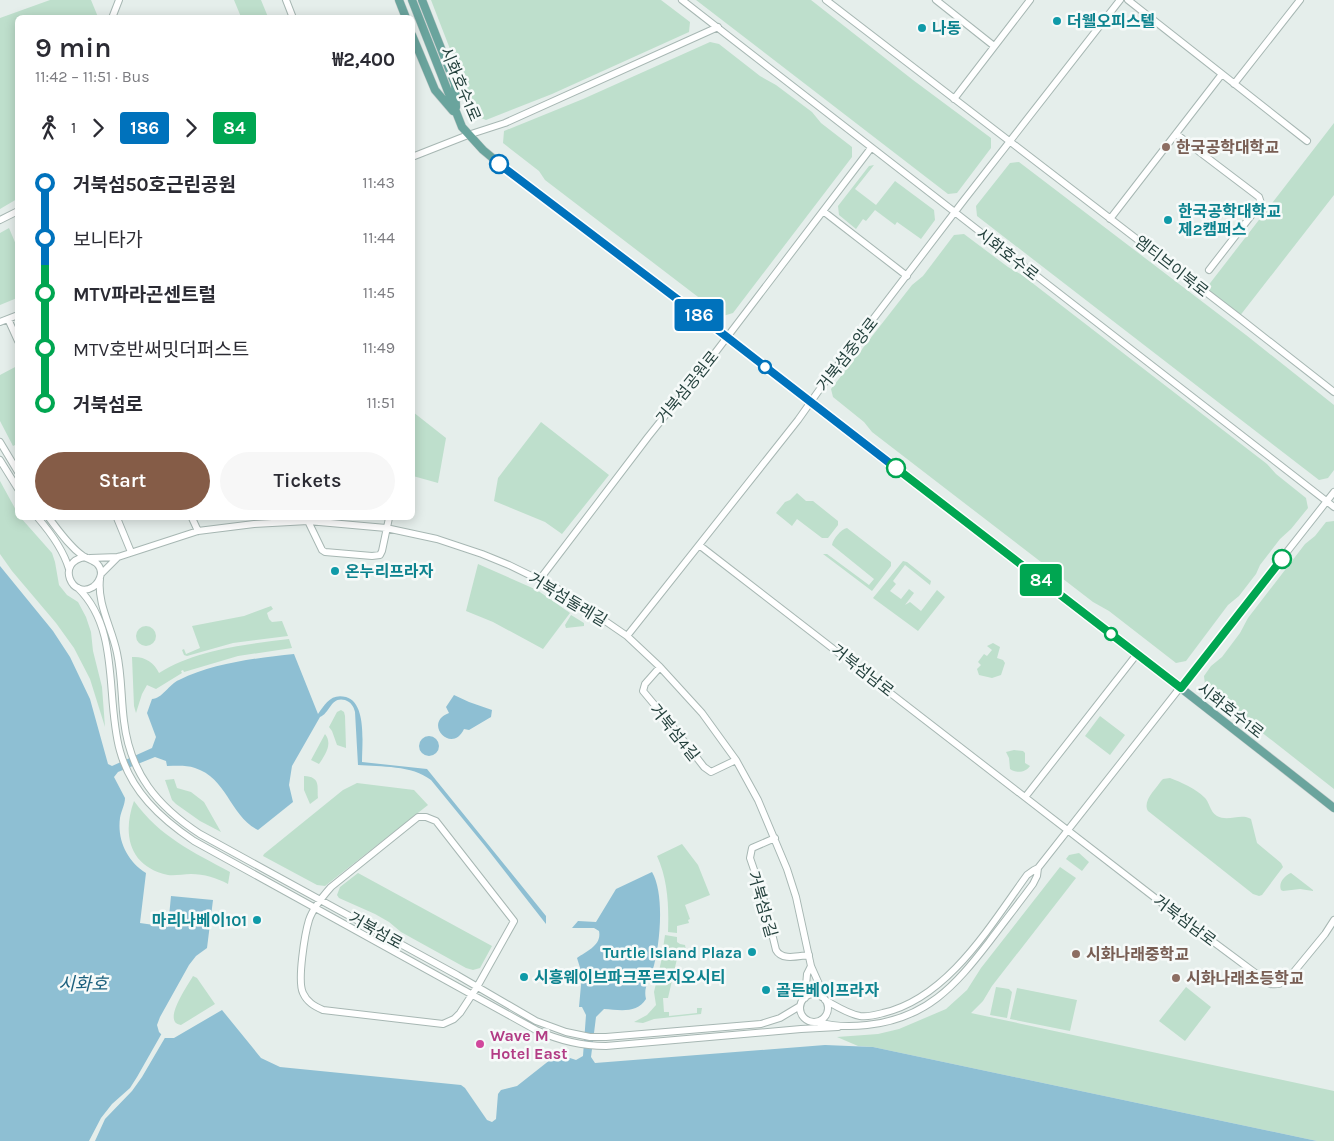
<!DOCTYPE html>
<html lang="en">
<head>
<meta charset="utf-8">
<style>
	:root { --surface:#fff; --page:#f7f7f7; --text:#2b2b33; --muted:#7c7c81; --accent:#855c47 }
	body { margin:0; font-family:Karla,"Noto Sans KR",sans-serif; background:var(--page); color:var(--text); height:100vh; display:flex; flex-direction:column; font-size:19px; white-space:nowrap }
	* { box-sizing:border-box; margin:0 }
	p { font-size:16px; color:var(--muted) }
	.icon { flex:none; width:28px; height:28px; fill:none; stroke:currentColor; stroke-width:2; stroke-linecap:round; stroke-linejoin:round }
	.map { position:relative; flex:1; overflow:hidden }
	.side { position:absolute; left:15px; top:15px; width:400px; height:505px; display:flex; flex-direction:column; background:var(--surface); border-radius:8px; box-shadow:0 2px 12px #0003 }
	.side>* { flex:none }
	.badge { padding:0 10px; border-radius:4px; font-size:18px; line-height:32px }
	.map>.badge { position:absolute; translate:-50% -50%; box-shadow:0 0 0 2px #fff }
	.legs { display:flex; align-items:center; gap:8px; height:55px; padding:0 20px; font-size:16px }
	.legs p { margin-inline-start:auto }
	.summary { display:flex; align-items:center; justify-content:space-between; height:85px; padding:0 20px }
	h1 { font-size:28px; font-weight:600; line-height:38px }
	.action { display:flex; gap:10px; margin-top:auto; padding:10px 20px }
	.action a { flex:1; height:58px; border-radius:30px; background:var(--accent); color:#fff; font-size:20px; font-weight:600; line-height:58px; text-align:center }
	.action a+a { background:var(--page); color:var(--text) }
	ul { padding:0 20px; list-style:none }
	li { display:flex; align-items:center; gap:18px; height:55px; font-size:19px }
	li i { display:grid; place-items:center; width:8px; height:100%; margin:0 6px; background:currentColor }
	li i::after { content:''; width:12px; height:12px; margin:-6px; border:4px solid; border-radius:50%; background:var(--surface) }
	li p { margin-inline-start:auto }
	li:first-child i { background:linear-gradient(#0000 50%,currentColor 0) }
	li:last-child i { background:linear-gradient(currentColor 50%,#0000 0) }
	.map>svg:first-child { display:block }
	.green { fill:#bedfcc }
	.water { fill:#8ebfd3 }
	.pier { fill:#e5eeeb }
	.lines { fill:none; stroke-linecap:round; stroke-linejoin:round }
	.minor-casing { stroke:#a7b7b3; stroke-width:8 }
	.major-casing { stroke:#c2cac9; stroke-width:9 }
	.minor { stroke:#fff; stroke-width:6 }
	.major { stroke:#6aa49d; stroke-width:8 }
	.line-1-casing { stroke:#fff; stroke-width:11 }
	.line-2-casing { stroke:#fff; stroke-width:11 }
	.line-1 { stroke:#0072bc; stroke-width:8 }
	.line-2 { stroke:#00a651; stroke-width:8 }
	.culture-dot { fill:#0f9aa8; stroke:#f6faf9; stroke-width:2 }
	.education-dot { fill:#8d6e63; stroke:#f6faf9; stroke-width:2 }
	.stop-1-dot { fill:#fff; stroke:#0072bc; stroke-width:2.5 }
	.stop-2-dot { fill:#fff; stroke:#00a651; stroke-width:2.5 }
	.hotel-dot { fill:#d1479c; stroke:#f6faf9; stroke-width:2 }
	.labels { text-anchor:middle; stroke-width:5; stroke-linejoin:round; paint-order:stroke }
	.culture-label { font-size:16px; font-weight:bold; fill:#0d838f; stroke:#f6faf9; text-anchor:start }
	.street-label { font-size:16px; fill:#24413d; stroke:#f6faf9 }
	.education-label { font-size:16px; font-weight:bold; fill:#785e54; stroke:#f6faf9; text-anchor:start }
	.hotel-label { font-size:16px; font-weight:bold; fill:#b23c85; stroke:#f6faf9; text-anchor:start }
	.water-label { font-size:18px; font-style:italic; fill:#1d617e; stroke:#f6faf9 }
</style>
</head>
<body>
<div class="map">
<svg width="1334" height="1141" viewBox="0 0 1334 1141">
	<rect width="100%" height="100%" fill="#e5eeeb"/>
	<path class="green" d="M50,0h41l7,17 -80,1 -1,181 -17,10v-191z
		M234,0h27l7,17h-27z
		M431,0h230l29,22 -1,10 -137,62 -66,26 -10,-4z
		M696,0h115l102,80 78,58v10l-34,45 -9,1z
		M710,42l9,2 41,32 16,9 36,27 9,11 31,24v10l-119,156 -10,3 -178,-136 -6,-9 -36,-28 1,-12 79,-32z
		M1334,123v72l-95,122 -35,-26z
		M1019,162l227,173 88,70v65l-6,8 -9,2 -342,-264 -1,-10 34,-43z
		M874,165l-19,24 21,16 19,-24 39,29 1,10 -14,19 -24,-17 -2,3 -20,-15 -9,11 -3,-2 -7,10 -17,-14 -1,-9 31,-40z
		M9,228l8,19v51l-17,7v-72z
		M964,234l44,33 14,8 245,189 9,10 30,24 2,10 -17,21 -11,10 -20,26 -4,9 -17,22 -11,9 -42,56 -10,2 -67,-52 -16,-9 -221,-170 -8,-10 -31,-25 -2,-8 81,-104 11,-9 31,-41z
		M17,366v78l-4,2 -13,-25v-46z
		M413,412l33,26 -8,45 -25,-7z
		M541,422l68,53 -47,59 -17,-12 -51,-21 4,-23z
		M0,481l17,31 1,6h3l31,35 3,9 4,23 8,10 11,7 8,15 5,15 2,19 9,36 3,40 -15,-48 -16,-31 -18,-25 -44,-52 -12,-17z
		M797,493l9,8h7l25,20v4l-10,13h-6l-25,-19 -5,7 -16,-13 9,-11 5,-2z
		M1334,521v268l-88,-69 -10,-11 -31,-24 -1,-9 7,-10 11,-9 18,-24 8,-15 57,-74 10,-8 11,-14z
		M847,528l44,34v4l-19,25 -49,-37h4l42,31 5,-6 -42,-34c1,-6 9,-16 15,-17z
		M903,561l4,1 24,19 -1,4 -25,-20 -12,16 3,3 -6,7 11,8 8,-10 5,4 -9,12 5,-3 11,9 16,-21 8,7 -27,34 -45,-33z
		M478,564l59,26 33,23 -27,36 -50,-27 -27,-11z
		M271,606l2,3 -6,4 2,6 3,3 10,-1 6,15 -55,7 -46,13 -3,-1 -2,-5 2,-1 2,5 14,-6 -8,-22 52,-10z
		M571,615l13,8v3l-18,2 -1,-3z
		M136 636a10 10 0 1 1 20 0a10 10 0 1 1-20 0Z
		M289,639l3,9 -54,8 -54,16 -1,-2 -2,1 1,2 -26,16 -9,-4 -5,9 -6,19 -2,-7 -2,-49c12,-1 22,5 27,16 36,-23 88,-29 130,-34z
		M993,643l7,4 -3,11 6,2 2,3 -4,12 -9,3 -13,-3 -2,-6 4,-4 -3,-3 6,-8 3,2 5,-6 -5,-4z
		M341,710l3,2 1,4 1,32 -9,-3 -5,-14 -3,-4 8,-15z
		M1100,716l25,19 -15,20 -25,-19z
		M325,734c8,10 0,21 -6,30l-8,-4z
		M1014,750l9,1 2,2v10l5,3c-4,6 -13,8 -20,3l-1,-11 -3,-6z
		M304,776c17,1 13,10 14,22l-8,6 -6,-14z
		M1170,778c11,4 26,11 34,19 6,5 5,14 13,19 11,6 24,-3 34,3l6,24 24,20 2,4 -21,28 -3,1 -6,-2 -105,-83c-6,-10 8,-22 13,-30l2,-2z
		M174,779l3,9 14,4 13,10 17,30 -21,-11 -24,-17 -4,-4 -7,-20z
		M357,783l57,7 14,15 -103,81 -8,-1 -54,-29 1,-2 79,-64z
		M134,801c26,36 59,51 96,71l-2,12c-11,-6 -24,-10 -37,-10 -8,0 -16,2 -23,1 -39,-8 -46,-41 -34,-74z
		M682,844l16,21 12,30 -25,10 5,14 -2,1 1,3 -12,3v7l-9,-1c1,-25 0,-52 -11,-76z
		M1079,853l10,9 -7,9 -16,-12 3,-4z
		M1060,867l16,11 -84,108 -9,15 -12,12 363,78v50h-17l-444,-94 -15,-1 -21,-9 41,-3 21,-5 47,-20 21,-19 14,-22z
		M358,873l134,73 -12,22 -7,2 -7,-2 -65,-36 -12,-10 -14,-8 -36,-16 -2,-3 3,-8z
		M1291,873l22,17v1l-13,-2 -17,2 -2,-1c-3,-7 4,-15 10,-17z
		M665,935l12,2v5l3,2 5,1 1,5h-7l-11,48h-5l1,14h5v4l28,-3v-5h5l-1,6 -47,5 -11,4 -9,-1 13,-7 9,-10 -2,-13 7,-30z
		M193,976l4,2 18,26 -34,21c-20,-2 7,-40 12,-49z
		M996,987l13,2 3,3 -5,26 -17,-3z
		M1186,987l25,20 -26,34 -26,-20z
		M1017,988l60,12 -7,31 -60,-12z"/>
	<path class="water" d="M0,566l53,65 17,26 20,42 18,65 4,2 40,-18 4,-11 -9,-24 5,-14c10,0 17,-15 27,-19 35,-17 77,-22 115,-26l24,60c7,-10 13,-21 28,-17 21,6 16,47 16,65l65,7 119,147v8l-61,-78 -54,-66c-19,-15 -50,-13 -73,-15l-3,-53c-1,-5 -4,-10 -10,-12 -14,-4 -15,13 -25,17l-28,49 -3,19 4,17 -35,28c-28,-14 -31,-52 -63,-62 -9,-3 -18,-2 -28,-2l-1,-5 -11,-4 -37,15 -4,5 11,21c0,7 -4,13 -5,20 -3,22 7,43 26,55l-6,50 28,4 3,-31 42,4 -6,48 -11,8 -7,9 -29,52 -3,8 2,7 6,6h9l48,-28 39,48 19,9 181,18 4,3 22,32 5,2 4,-3 2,-25 3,-4 16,-4 38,-30h9l12,4 7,-4 3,-41 -4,-8h-3l3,-33 -5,-16c10,-7 25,-13 22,-27l-5,-3h-22l6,-7 18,1 20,-33 36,-17c13,22 8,73 1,97 -3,11 -10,18 -7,30 -9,15 -27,11 -42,10l-8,8 -5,40 4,6 230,-18 48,2 444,94h-1317z
		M454,695l15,7 23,8 -1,7 -22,13 -5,-1c-12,26 -42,-6 -15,-16l-3,-6z
		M419 746a10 10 0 1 1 20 0a10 10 0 1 1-20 0Z"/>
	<path class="pier" d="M162,1033l4,3 -24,41 -10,14 -27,28 -10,22h-6l12,-23 11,-14 18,-16 7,-11z"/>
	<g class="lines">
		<defs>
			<path id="minor" d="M286,0l7,18
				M682,0l652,507
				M826,0l416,320 92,72
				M936,0l58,46
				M1128,0l179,141
				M112,18l7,-18
				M1234,84l66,-84
				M954,99l76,-99
				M1176,134l83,63 2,6 -52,67
				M412,157l56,-22 37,-12 213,-96
				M823,211l84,65
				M1110,219l112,-145
				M0,220l18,-9
				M8,319l10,22
				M0,322l18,-7
				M0,442l18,30
				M0,460l18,29
				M38,518c13,15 25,31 31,51
				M49,518c10,13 20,28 34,38 7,5 18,5 18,18 -1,5 -4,10 -8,13 -21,13 -38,-25 -8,-30
				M117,518l14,34
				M192,518l6,13
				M307,519l15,31 3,2 47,4 8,-1 2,-4 7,-33
				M699,545l473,366 98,73c8,1 12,0 18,-5l37,-45 9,-14
				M90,558l28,-1 80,-26 56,-7 54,-3 78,7 51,11 45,15 27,11 51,25 67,46 33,31 42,46 34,47 22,40 29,69 9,28 15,69 8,18 3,13
				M101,574l17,-17
				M100,579c-3,25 12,49 17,74 5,23 4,45 7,68 6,52 33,85 76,113l257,141 79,46 30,11 24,5h16l155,-13 19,-6 20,-12
				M540,579l108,-142 67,-84 156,-205
				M78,588c43,42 27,110 42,163 11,40 40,67 74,90l342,189c22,10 45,16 70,16l195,-17 37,-2
				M627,636l171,-216 24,-34 142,-186 156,-200
				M660,667l-15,17 -2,7 30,36 31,40 7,5 25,-12
				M1026,796l111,-142
				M418,817h8l10,4 78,100 -37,66 -17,26 -6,6 -11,5 -120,-14c-9,-4 -16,-8 -20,-17 -6,-12 2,-60 6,-73 4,-12 14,-24 22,-33z
				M775,838l-23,10 -2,10 12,35 14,57c6,11 22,6 33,5
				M1038,868l296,-376
				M800 1008a14 14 0 1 1 28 0a14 14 0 1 1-28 0Z
				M805,998l2,-24 4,-8
				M825,1000c11,6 23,14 35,16 8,1 16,-1 23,-3 65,-15 107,-87 144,-138l7,-5 4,-2
				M818,1022c17,5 31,5 49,3 59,-6 88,-39 122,-83 15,-20 30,-39 44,-58l4,-8 1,-8"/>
			<path id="major" d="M399,0l7,18
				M412,0l50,127 21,23 29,24c276,209 550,420 822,634
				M422,0l33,84 1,23
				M412,35l23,55 18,21"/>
		</defs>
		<use href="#minor" class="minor-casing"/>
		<use href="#major" class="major-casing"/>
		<use href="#minor" class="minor"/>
		<use href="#major" class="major"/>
	</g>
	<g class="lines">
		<defs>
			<path id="line-1" d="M499,164l215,163 182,141"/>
			<path id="line-2" d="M896,468l285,220 101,-129"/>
		</defs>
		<use href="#line-1" class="line-1-casing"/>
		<use href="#line-2" class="line-2-casing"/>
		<use href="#line-1" class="line-1"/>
		<use href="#line-2" class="line-2"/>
	</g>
	<g class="culture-dot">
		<circle cx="1057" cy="21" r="5"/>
		<circle cx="922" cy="28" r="5"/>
		<circle cx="1168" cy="220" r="5"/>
		<circle cx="335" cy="571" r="5"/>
		<circle cx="257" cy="920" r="5"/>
		<circle cx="752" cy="952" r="5"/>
		<circle cx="524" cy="977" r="5"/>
		<circle cx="766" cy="990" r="5"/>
	</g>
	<g class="education-dot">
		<circle cx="1166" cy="147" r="5"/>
		<circle cx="1076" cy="954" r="5"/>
		<circle cx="1176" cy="978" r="5"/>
	</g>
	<g class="stop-1-dot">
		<circle cx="499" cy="164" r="9"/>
		<circle cx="765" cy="367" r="6"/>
	</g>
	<g class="stop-2-dot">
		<circle cx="896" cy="468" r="9"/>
		<circle cx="1282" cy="559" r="9"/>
		<circle cx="1111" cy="634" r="6"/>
	</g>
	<circle class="hotel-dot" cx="480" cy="1044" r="5"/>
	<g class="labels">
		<g class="culture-label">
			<text x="1067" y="27">더웰오피스텔</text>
			<text x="932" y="34">나동</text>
			<text x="1178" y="217">한국공학대학교<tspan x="1178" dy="18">제2캠퍼스</tspan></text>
			<text x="345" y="577">온누리프라자</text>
			<text x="247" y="926" text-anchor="end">마리나베이101</text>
			<text x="742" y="958" text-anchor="end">Turtle Island Plaza</text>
			<text x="534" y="983">시흥웨이브파크푸르지오시티</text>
			<text x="776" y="996">골든베이프라자</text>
		</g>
		<g class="street-label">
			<text transform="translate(461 84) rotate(67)" y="6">시화호수1로</text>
			<text transform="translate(1008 254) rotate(38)" y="6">시화호수로</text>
			<text transform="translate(1172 266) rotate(38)" y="6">엠티브이북로</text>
			<text transform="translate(847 354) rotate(-52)" y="6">거북섬중앙로</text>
			<text transform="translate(687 387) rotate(-51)" y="6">거북섬공원로</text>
			<text transform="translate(568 599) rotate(31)" y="6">거북섬둘레길</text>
			<text transform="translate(863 670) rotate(38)" y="6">거북섬남로</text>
			<text transform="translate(1231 710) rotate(38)" y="6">시화호수1로</text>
			<text transform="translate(675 732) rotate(51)" y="6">거북섬4길</text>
			<text transform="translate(763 904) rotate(74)" y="6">거북섬5길</text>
			<text transform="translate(1185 920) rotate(37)" y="6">거북섬남로</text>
			<text transform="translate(376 930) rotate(29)" y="6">거북섬로</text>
		</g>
		<g class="education-label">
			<text x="1176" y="153">한국공학대학교</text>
			<text x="1086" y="960">시화나래중학교</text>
			<text x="1186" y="984">시화나래초등학교</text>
		</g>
		<g class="hotel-label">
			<text x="490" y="1041">Wave M<tspan x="490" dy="18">Hotel East</tspan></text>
		</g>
		<g class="water-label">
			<text x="83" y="990">시화호</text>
		</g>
	</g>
</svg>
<b class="badge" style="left:699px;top:315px;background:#0072bc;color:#fff">186</b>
<b class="badge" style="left:1041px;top:580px;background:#00a651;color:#fff">84</b>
<section class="side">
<div class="summary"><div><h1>9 min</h1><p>11:42 – 11:51 · Bus</p></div><b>₩2,400</b></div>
<div class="legs"><svg class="icon" aria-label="walk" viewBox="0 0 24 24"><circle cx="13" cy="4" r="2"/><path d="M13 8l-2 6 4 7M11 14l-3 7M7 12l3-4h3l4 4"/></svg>1<svg class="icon" aria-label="forward" viewBox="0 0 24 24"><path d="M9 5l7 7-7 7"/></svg><b class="badge" style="background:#0072bc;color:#fff">186</b><svg class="icon" aria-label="forward" viewBox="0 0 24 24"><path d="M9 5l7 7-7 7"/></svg><b class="badge" style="background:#00a651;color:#fff">84</b></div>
<ul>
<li><i style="color:#0072bc"></i><b>거북섬50호근린공원</b><p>11:43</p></li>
<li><i style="color:#0072bc"></i><span>보니타가</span><p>11:44</p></li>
<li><i style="color:#00a651"></i><b>MTV파라곤센트럴</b><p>11:45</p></li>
<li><i style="color:#00a651"></i><span>MTV호반써밋더퍼스트</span><p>11:49</p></li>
<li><i style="color:#00a651"></i><b>거북섬로</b><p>11:51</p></li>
</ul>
<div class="action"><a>Start</a><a>Tickets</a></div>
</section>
</div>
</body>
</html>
